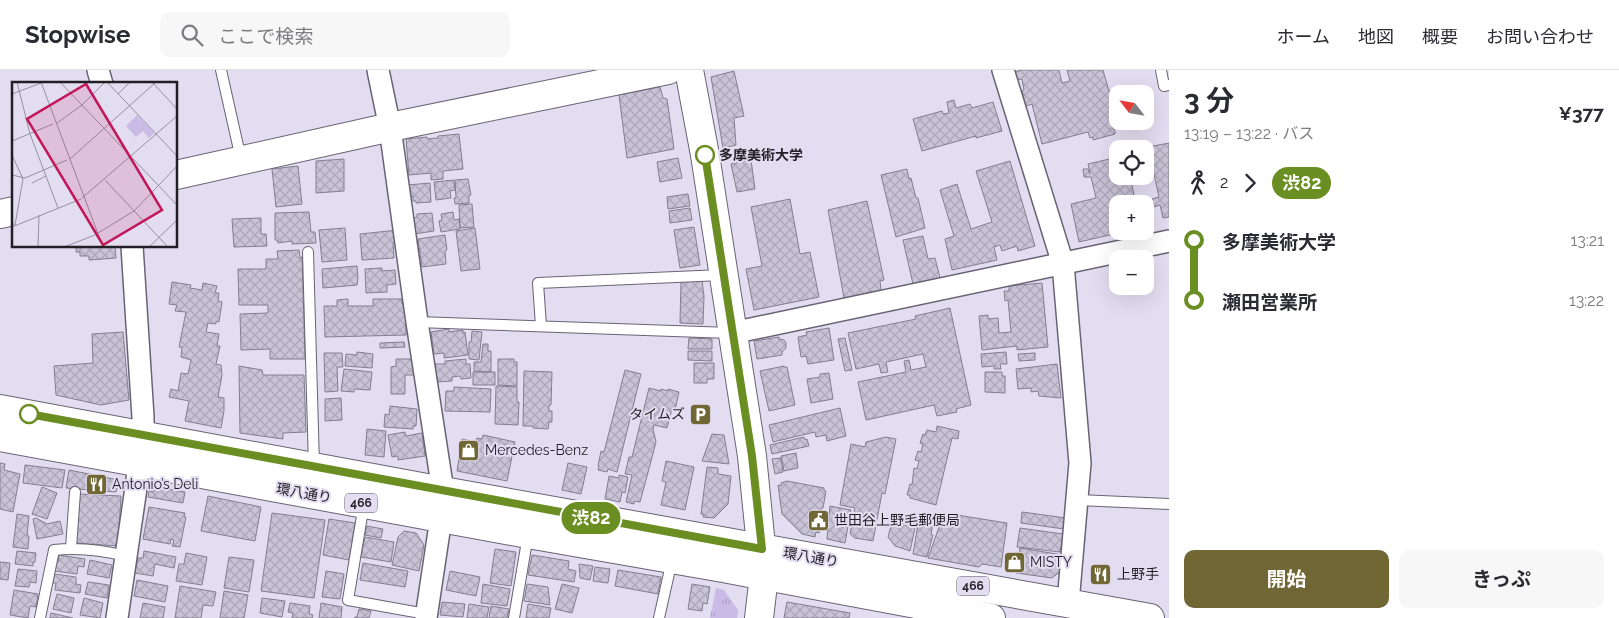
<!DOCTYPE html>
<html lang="ja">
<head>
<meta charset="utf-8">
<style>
	:root { --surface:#fff; --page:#f7f7f7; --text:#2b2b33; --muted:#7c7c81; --line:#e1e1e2; --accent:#716734 }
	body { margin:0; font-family:Raleway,"Noto Sans JP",sans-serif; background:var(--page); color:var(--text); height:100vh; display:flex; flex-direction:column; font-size:19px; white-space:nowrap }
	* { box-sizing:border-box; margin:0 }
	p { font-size:16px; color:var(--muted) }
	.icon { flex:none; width:28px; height:28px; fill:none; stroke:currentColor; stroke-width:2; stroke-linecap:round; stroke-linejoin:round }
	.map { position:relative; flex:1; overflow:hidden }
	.details { display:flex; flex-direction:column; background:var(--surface); width:450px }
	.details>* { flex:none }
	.badge { padding:0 10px; border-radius:16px; font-size:18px; line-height:32px }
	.needle { width:32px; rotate:301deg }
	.buttons { position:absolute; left:1109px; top:15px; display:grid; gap:10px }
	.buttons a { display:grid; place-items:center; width:45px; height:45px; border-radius:10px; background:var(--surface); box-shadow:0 5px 20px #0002; font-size:25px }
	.map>.badge { position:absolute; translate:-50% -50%; box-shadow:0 0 0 2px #fff }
	.legs { display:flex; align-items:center; gap:8px; height:55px; padding:0 15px; font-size:16px }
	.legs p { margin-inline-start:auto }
	.head { display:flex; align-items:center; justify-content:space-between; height:85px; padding:0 15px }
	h1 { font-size:28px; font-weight:700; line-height:38px }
	.cta { display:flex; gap:10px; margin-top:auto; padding:10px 15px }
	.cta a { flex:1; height:58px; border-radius:10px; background:var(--accent); color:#fff; font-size:20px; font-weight:700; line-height:58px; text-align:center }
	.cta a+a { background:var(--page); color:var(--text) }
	ul { padding:0 15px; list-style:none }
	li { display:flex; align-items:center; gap:18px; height:60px; font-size:19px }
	li i { display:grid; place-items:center; width:8px; height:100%; margin:0 6px; background:currentColor }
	li i::after { content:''; width:12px; height:12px; margin:-6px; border:4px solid; border-radius:50%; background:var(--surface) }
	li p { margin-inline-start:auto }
	li:first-child i { background:linear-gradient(#0000 50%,currentColor 0) }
	li:last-child i { background:linear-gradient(currentColor 50%,#0000 0) }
	header { display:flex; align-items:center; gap:30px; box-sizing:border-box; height:70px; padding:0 25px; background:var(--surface); border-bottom:1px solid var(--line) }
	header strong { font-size:24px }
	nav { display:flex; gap:28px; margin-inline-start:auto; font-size:18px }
	.search { width:350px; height:45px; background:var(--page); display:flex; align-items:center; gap:12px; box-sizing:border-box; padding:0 18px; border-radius:10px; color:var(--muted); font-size:19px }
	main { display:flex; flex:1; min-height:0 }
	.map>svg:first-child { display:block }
	.grass { fill:url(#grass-tufts) }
	.building { fill:url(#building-cross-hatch); stroke:#837e90 }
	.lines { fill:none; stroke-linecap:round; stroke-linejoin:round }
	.lane-casing { stroke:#686374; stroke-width:12 }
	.street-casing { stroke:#686374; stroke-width:24 }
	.secondary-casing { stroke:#686374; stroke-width:30 }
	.highway-casing { stroke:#686374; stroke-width:30 }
	.lane { stroke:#fff; stroke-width:10 }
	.street { stroke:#fff; stroke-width:21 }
	.secondary { stroke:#fff; stroke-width:28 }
	.highway { stroke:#fff; stroke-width:28 }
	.line-1-casing { stroke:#fff; stroke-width:11 }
	.line-1 { stroke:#6b8e23; stroke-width:8 }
	.stop-1-dot { fill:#fff; stroke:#6b8e23; stroke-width:2.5 }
	.labels { text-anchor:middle; stroke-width:4; stroke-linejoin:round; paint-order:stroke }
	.shield { fill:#e3ddf1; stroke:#5b5863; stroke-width:1 }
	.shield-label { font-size:12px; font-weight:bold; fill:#211f26 }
	.stop-label { font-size:14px; font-weight:bold; fill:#211f26; stroke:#e3ddf1; text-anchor:start }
	.poi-label { font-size:14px; fill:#211f26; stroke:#e3ddf1; text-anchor:start }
	.street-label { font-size:14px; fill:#211f26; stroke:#e3ddf1 }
	.inset-road { fill:none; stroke:#9591a0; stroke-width:1 }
	.view { fill:#c2185b; fill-opacity:0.15; stroke:#c2185b; stroke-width:2.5 }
	.inset-edge { fill:none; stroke:#211f26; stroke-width:2.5 }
</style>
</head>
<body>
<header>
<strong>Stopwise</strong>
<div class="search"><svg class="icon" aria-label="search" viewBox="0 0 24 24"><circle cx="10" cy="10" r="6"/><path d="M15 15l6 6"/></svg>ここで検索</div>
<nav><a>ホーム</a><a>地図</a><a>概要</a><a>お問い合わせ</a></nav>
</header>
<main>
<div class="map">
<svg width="1169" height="548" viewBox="0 0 1169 548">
	<defs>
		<pattern id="grass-tufts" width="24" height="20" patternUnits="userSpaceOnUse" patternTransform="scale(1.25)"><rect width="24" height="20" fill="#c9bbe6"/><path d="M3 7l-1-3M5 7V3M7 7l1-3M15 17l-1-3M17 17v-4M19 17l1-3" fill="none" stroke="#aca0c5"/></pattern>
		<pattern id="building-cross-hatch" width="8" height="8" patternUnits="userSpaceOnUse" patternTransform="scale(1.25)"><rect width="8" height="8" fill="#c8c3d6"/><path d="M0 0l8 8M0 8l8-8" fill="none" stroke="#aca7b8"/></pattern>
	</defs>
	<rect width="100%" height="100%" fill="#e3ddf1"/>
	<path class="grass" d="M716,518l8,2 14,20 -1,8h-27z"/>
	<path class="building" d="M1022,0h37l3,13 8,-2 -3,-11h36l6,21 9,-3 2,6h-2l-1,28 -6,2 2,5h1l1,3v2l-22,6v-3l-3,1 -2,-6 -46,12 -10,-40 -6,2 -4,-15 2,-1 -2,-11 -5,1 -3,-8z
		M734,1l10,45 -10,2 2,27 -13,3 -12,-71z
		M660,17l3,11 4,1 7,50 -47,9 -8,-63z
		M954,30l2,8 14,-4 2,4 21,-6 9,29 -26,7v-2l-54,15 -9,-32 29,-8 1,3 6,-1 -2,-11z
		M459,64l4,35 -20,2v8l-12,1v-7l-22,2 -3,-36 21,-2v2l11,-1v-2z
		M1169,73v74l-6,1 -3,-13 -6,2 -2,-8 7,-2 -11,-50z
		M1118,87v19h12l6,28h-18v27h9l-48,11 -8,-38 25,-6 -5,-21h-7l-1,-8h5l2,5 -2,-10z
		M678,88l4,20 -22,4 -3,-20z
		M344,89v32l-28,2v-32z
		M751,90l4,29 -18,3 -6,-28z
		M1010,91l25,85 -17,5 -1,-5 -15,5 -2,-6 -6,2 3,13 -45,10 -7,-31 9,-3 -14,-46 17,-6 14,45 21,-7 -16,-51z
		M298,96l4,38 -26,3 -4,-38z
		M907,99l2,10 2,-1 5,20h2l7,30 -29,9 -15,-62z
		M468,109l3,16h-2v8l-14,1 -1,-6h2l-1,-18z
		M454,110l1,10 -5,1 1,7 -15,2 -2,-18z
		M430,113l1,19 -15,1v-2h-3v-5l-5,1 -1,-12z
		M688,124l2,12 -22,3 -1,-12z
		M790,129l10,55 10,-2 9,45 -65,13 -8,-41 16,-3 -11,-59z
		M867,131l17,79 -4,1 1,9 -37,8 -16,-88z
		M472,134l2,23 -14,1 -1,-23z
		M690,138l2,12 -22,3 -1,-12z
		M309,142l2,20h4l1,11 -24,1v-3l-14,2 -1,-3h-2v-27z
		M453,142l1,8 5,-1 1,10 -19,3 -2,-11 3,-1 -1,-6z
		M432,143l2,18 -20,3 -2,-15 5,-2v-3z
		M261,148v16h5l1,12 -33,1 -2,-28z
		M694,157l6,38 -20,3 -6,-38z
		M345,158l2,32 -25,2 -3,-32z
		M475,158l5,41 -19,2 -5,-40z
		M398,160l1,13h-6l1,15 -32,2 -2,-26z
		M445,165l2,15 -2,1 1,13 -24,3 -4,-28z
		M923,166l5,23 7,-1 5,20 -27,6 -10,-44z
		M76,176h39l1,12 -27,2v-4h-9v-4h-4z
		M299,180l1,8 2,-1 3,102h-35v-10l-29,1 -1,-36 28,-1v-8h-29l-1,-36h28v-10h12l-1,-8z
		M357,196l1,12 -1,7 -34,3 -1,-19z
		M382,198v3l13,-1 1,14 -9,1v7l-21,1 -1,-24z
		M681,211h21l2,15 -1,28 -23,-1z
		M172,212l19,3 -1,3 12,2 1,-7 14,3 -2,7h4l-1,8 4,1 -3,20 -3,-1v3l-8,-1 -2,9 13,2 -2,12h3l-4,18 5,1 1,10 -4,22 6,1v13l-3,17 -36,-7 4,-20 -20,-4 2,-8 7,2 3,-18 7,1 3,-14 -10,-3 1,-10h-3l7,-35 -11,-1 2,-6 -8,-1z
		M1042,213l6,64 -31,3v-4l-35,4 -3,-34 9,-1v4l10,-1 1,15 12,-1 -3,-32 -3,1 -1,-10h5v-5z
		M348,229v7h25v-7h29v5h3l1,31 -81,2 -1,-31h13v-6z
		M950,238l21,97 -15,4 1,3 -20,4 -3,-11 -68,15 -8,-38 48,-10 -2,-11 5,-1 2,10 15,-3 -3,-13 -37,8 2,10 -7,1 -2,-9 -23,5 -8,-36 68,-14 -1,-3z
		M829,258l5,32 -26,4 -2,-8 -5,1 -3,-20 9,-2 -1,-3z
		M449,259v3l14,-2v3l2,-1 3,23 -24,3v-5l-10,1 -3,-22z
		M472,261l10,1 -3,28 -10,-1v-17h2z
		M123,262l6,68 -28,5 -45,-10 -2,-29 39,-3 -1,-29z
		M779,267v2l5,1 2,3v5l-4,4v3l-25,4 -3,-18z
		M689,268l23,1v10h-24z
		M845,268l7,32 -7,1 -7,-32z
		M404,272l1,5 -25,1v-5z
		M483,274h5v7h3v21l-17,-1v-9h7z
		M688,281h24v10l-24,-1z
		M357,282l16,2 -1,14 -27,-2 1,-12 11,1z
		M1006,282l1,12h-7l1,5h-7v-3l-12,1 -1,-13z
		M324,283h18l1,14h-6l1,24 -13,1z
		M1035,283v7l-16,1 -1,-7z
		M396,289h17l1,16h-9v19h-14v-27l5,-1z
		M466,289v5h4l1,14 -10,1 -1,-3 -8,1v4l-15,1 -2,-18h10v-3z
		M498,289h16v3h3v24l-19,-1z
		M694,293h20v16h-7v4h-13z
		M1057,294l4,34 -22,-2 -1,-5 -7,1v-4l-13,1 -2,-20z
		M239,296l23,4 1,5h41l2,57 -23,1v6l-43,-6z
		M784,296v1h3l8,38 -26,6 -9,-40z
		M344,299l28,3 -2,18 -16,-1v3l-13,-1z
		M625,300l16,4 -24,98 -9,-3 -1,3 -9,-2 1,-4h-1l3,-15 3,1z
		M524,301l28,1 -1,33h-2v6h3v11h-3l-1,7 -15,-1v-2h-10z
		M473,302h22v13h-22z
		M985,302h17v4h3v17l-20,-1z
		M829,303l4,26 -22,4 -4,-24 13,-2v-3z
		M496,316l21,1v15h2l-1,23 -23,-1z
		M454,317l37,2 -1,23 -45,-1 1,-20h8z
		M649,318l12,3v-2l7,2v-2l11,3 -4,18 -3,-1 -5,19 -13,-3 -1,4 3,13 -10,38 -6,22 -6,-1v3l-8,-2 6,-27 -7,-1 4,-17h3z
		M341,328l1,22 -17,1v-22z
		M390,336l27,3 -1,17h-3v3l-29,-2 1,-13 4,1z
		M840,338l6,28 -19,5 -1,-6 -10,2 -1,-5 -42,10 -4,-17z
		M937,356l22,5 -1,8 -6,-1 -16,67 -26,-7v-3h-3l3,-11 2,1 2,-17 3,1 2,-8 -4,-1 3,-9 3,1 2,-8 -3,-1 3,-9 2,1 2,-5 9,2z
		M367,359l19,2 -2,26 -19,-2z
		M405,362l1,4 16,-3 3,23 -27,4v-4l-6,1 -4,-22z
		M712,364l12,1 5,29 -27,-3z
		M483,365l32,7 -8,39 -50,-10 5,-32 14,3 1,-4 5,1z
		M804,367l1,3 2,-1 2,7 -37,8 -2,-9z
		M886,367l10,2 -11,55 -3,-1 -9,48 -18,-3 -5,-4 5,-26 -15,-3 11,-61 14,3 1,-5z
		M796,383l2,15 -14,3 -3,-15z
		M781,388l2,14 -8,2 -3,-15z
		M666,391l28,6 -9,43 -24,-5 5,-23 -4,-1z
		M0,393l5,1 -1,6 16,4 -7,38 -13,-3z
		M568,393l19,4 -6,27 -19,-4z
		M25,395l40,5 -3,18 -39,-5z
		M707,397l11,1v6l13,2 -3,28 -14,14 -11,-1 1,-2 -3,-1z
		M69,400l50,10 -3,12 -50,-4z
		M619,405l9,2 -3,16 -3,-1 -2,10 -15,-3 4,-23 10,2z
		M787,411l37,7v3h2l-3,17h-2l-2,9h3l-3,16 -3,-1 -1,5 -13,-3 -20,-20 -4,-29 3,1v-3z
		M42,417l15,6 -10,26 -15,-5z
		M155,417l30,5 -2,11 -35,-6 1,-6 5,1z
		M79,424l42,2 -3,50 -42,-3z
		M208,426l53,11 -6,34 -54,-10z
		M830,436l21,4 -6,33 -18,-4z
		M149,437l36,6 -1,4h2l-6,30 -8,-1 2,-6 -3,-1 -1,5 -27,-5z
		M1022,442l44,6 -2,11 -43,-6z
		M272,443l53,7 -11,78 -53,-7z
		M944,443l63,10 -6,44 -19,-3 -3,3 -51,-9z
		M17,444l12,2 -2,19 2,1 -1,13 -15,-2z
		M906,447l11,2 -7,32 -15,-5 -7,-9 4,-15z
		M36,448l11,6 13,-3 3,13 -26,5 -4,-20z
		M329,449l26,4 -6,37 -26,-5z
		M919,449l14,3 -2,13h2l-6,22 -14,-3z
		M367,456l16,3 -2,9 -16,-3z
		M1020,458l43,6 -3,18 -43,-5z
		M404,461l12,2 8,12 -5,26 -27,-6 6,-28z
		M365,467l29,5 -3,20 -30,-5z
		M1020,478l43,7 -2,16 -9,7 -36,-5z
		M495,479l21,3 -5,34 -21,-3z
		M17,481l19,2 -1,9h-2v4l-18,-2z
		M144,481l32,6 -2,11 -19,-4 -2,12 -18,-3 3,-15h5z
		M186,483l21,4 -5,28 -26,-4 3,-17h5z
		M59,485l26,4 -1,8 -6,-1 -1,8 -23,-3 2,-10 2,1z
		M532,485l37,6 -1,8 8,2 -2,11 -46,-7z
		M229,487l25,3 -5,32 -25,-4z
		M90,490l22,5 -3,13 -22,-4z
		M0,492l10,1 -2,17 -8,-1z
		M363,493l45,8 -3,16 -45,-7z
		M579,494l14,2 -3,14 -10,-2z
		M595,497l15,2 -2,14 -15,-2z
		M18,499l19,2 -1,12 -6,-1 -1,5 -14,-1z
		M618,500l43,7 -3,17 -43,-8z
		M326,501l18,3 -4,25 -18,-2z
		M450,501l30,6 -4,19 -30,-6z
		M54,504l22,3v7l5,1 -1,8 -25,-3 1,-7h-3z
		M137,510l31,6 -3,16 -31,-6z
		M88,512l21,3 -2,13 -22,-4z
		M483,514l27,5 -3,17 -26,-3z
		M527,514l21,3 2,18 -26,-4z
		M562,514l17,4 -7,25 -17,-4z
		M692,514l18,3 -3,17 -4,-1 -1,8 -14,-2z
		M180,516l36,6 -3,14 -10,-1 -2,13h-26z
		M14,520l24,4 -2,13 -6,-1 -2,12 -18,-3z
		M224,521l24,4 -4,23h-24z
		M57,524l17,4 -3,15 -18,-4z
		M84,528l19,5 -3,15 -20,-3z
		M262,528l23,3 -3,16 -22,-4z
		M442,532l23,2 -2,13 -23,-2z
		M787,532l63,11 -1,5h-65z
		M143,533l22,4 -2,11h-23z
		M290,533l20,3 -1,8 4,1 -1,3h-20l1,-5 -5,-1z
		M321,533l21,4 -1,11h-22z
		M469,534l20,3 -2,11h-20z
		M528,534l23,4 -2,10h-23z
		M491,536l18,3 -2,9h-18z
		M359,539l12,2 -2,7h-15l1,-1h2z
		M51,543l22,5h-23z"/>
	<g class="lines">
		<defs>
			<path id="lane" d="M221,0l20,89
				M1161,0l3,16 5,-1
				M308,182l6,214
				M417,252l314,11
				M541,256l-3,-43 184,-8
				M1078,430l91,4
				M364,434l-16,96 78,14
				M71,478l4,-56
				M40,548l14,-68c25,-3 48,0 72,6
				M514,548l14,-83
				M659,548l13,-58"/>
			<path id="street" d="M98,0l4,14
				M378,0l12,58 27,194 26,169
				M1003,0l60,194 17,199 -12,140
				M132,176l11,171v18
				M732,263l437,-92
				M117,548l20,-137 1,-18
				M426,548l15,-100"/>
			<path id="secondary" d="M689,0l16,85 47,301 12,120 -5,42
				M176,105l224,-50 268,-55
				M0,144l14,-3"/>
			<path id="highway" d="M0,339l443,82 707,127
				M0,367l528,97 195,34 268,50"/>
		</defs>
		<use href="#lane" class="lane-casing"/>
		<use href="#street" class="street-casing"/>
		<use href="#secondary" class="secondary-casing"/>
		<use href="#highway" class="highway-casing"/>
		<use href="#lane" class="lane"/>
		<use href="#street" class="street"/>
		<use href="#secondary" class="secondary"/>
		<use href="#highway" class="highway"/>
	</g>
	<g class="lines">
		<defs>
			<path id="line-1" d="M29,344l733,135 -10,-93 -47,-301"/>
		</defs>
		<use href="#line-1" class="line-1-casing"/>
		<use href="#line-1" class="line-1"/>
	</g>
	<defs>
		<symbol id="parking-square" viewBox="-11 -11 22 22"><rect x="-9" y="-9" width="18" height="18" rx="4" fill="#716734" stroke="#e3ddf1"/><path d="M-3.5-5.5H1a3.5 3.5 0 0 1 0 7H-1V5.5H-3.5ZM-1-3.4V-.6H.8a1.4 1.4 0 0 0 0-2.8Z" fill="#fff"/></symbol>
		<symbol id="shop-square" viewBox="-11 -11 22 22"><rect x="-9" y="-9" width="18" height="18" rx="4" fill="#716734" stroke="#e3ddf1"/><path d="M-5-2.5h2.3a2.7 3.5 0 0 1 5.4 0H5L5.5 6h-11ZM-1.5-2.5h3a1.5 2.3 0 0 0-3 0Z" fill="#fff"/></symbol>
		<symbol id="restaurant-square" viewBox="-11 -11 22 22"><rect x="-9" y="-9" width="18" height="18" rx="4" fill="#716734" stroke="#e3ddf1"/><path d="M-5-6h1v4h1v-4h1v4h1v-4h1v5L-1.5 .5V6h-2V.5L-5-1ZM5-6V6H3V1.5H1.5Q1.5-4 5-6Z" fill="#fff"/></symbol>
		<symbol id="civic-square" viewBox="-11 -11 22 22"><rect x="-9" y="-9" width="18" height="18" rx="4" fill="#716734" stroke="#e3ddf1"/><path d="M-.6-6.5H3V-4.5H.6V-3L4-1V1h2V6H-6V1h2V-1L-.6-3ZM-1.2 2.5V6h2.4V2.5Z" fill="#fff"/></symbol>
	</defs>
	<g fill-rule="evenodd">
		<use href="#parking-square" x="688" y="332" width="25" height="25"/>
		<use href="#shop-square" x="456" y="368" width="25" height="25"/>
		<use href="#restaurant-square" x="84" y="402" width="25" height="25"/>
		<use href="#civic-square" x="806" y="438" width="25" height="25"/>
		<use href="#shop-square" x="1002" y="480" width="25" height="25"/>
		<use href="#restaurant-square" x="1088" y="492" width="25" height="25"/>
	</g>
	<g class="stop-1-dot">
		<circle cx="705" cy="85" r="9"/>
		<circle cx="29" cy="344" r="9"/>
	</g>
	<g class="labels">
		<g class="shield">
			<rect x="345" y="423.5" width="32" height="19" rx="4"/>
			<rect x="957" y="506.5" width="32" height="19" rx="4"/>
		</g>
		<g class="shield-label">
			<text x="361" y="437">466</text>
			<text x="973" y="520">466</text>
		</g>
		<g class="stop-label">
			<text x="719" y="90">多摩美術大学</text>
		</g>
		<g class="poi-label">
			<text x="685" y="349" text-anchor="end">タイムズ</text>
			<text x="485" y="385">Mercedes-Benz</text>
			<text x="112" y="419">Antonio’s Deli</text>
			<text x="834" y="455">世田谷上野毛郵便局</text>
			<text x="1030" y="497">MISTY</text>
			<text x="1117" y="509">上野手</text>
		</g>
		<g class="street-label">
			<text transform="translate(304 423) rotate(10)" y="5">環八通り</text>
			<text transform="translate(811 487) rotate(10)" y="5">環八通り</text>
		</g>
	</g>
	<g transform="translate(12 12)">
		<rect width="165" height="165" fill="#e3ddf1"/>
		<path d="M125,33l17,18 -5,5 -6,-7 -7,6 -10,-11z" fill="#c9bbe6"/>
		<path class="inset-road" d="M5,0l13,52 28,74M29,0l62,165M48,0l117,123M95,0l70,74M140,0l25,27M0,12l29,-11M106,12l12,-12M45,41l25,-18 23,-23M0,59l41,-17M0,73l11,24 -8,46 -3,-2M58,77l86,-77M0,93l13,3 42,-18M93,98l63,67M20,101l14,-7M70,116l95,-82M0,145l69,-28M86,151l36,-22 43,-45M26,165l1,-32M52,165l31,-12M137,165l28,-27"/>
		<path class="view" d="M74,2l76,126 -59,35 -76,-126z"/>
		<rect width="165" height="165" class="inset-edge"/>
	</g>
</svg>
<div class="buttons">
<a><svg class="needle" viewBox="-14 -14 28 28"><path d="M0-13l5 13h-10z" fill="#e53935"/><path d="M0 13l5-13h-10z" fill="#7c7c81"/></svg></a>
<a><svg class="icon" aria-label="locate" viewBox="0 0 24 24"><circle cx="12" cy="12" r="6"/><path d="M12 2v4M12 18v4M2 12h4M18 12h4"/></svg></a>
<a>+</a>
<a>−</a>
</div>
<b class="badge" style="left:591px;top:448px;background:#6b8e23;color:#fff">渋82</b>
</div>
<section class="details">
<div class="head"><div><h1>3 分</h1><p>13:19 – 13:22 · バス</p></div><b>¥377</b></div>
<div class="legs"><svg class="icon" aria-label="walk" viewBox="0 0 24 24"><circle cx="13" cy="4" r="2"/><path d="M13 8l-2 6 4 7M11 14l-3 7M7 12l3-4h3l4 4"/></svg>2<svg class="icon" aria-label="forward" viewBox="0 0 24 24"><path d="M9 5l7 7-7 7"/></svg><b class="badge" style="background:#6b8e23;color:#fff">渋82</b></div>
<ul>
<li><i style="color:#6b8e23"></i><b>多摩美術大学</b><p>13:21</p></li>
<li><i style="color:#6b8e23"></i><b>瀬田営業所</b><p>13:22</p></li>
</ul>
<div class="cta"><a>開始</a><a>きっぷ</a></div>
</section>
</main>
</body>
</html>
